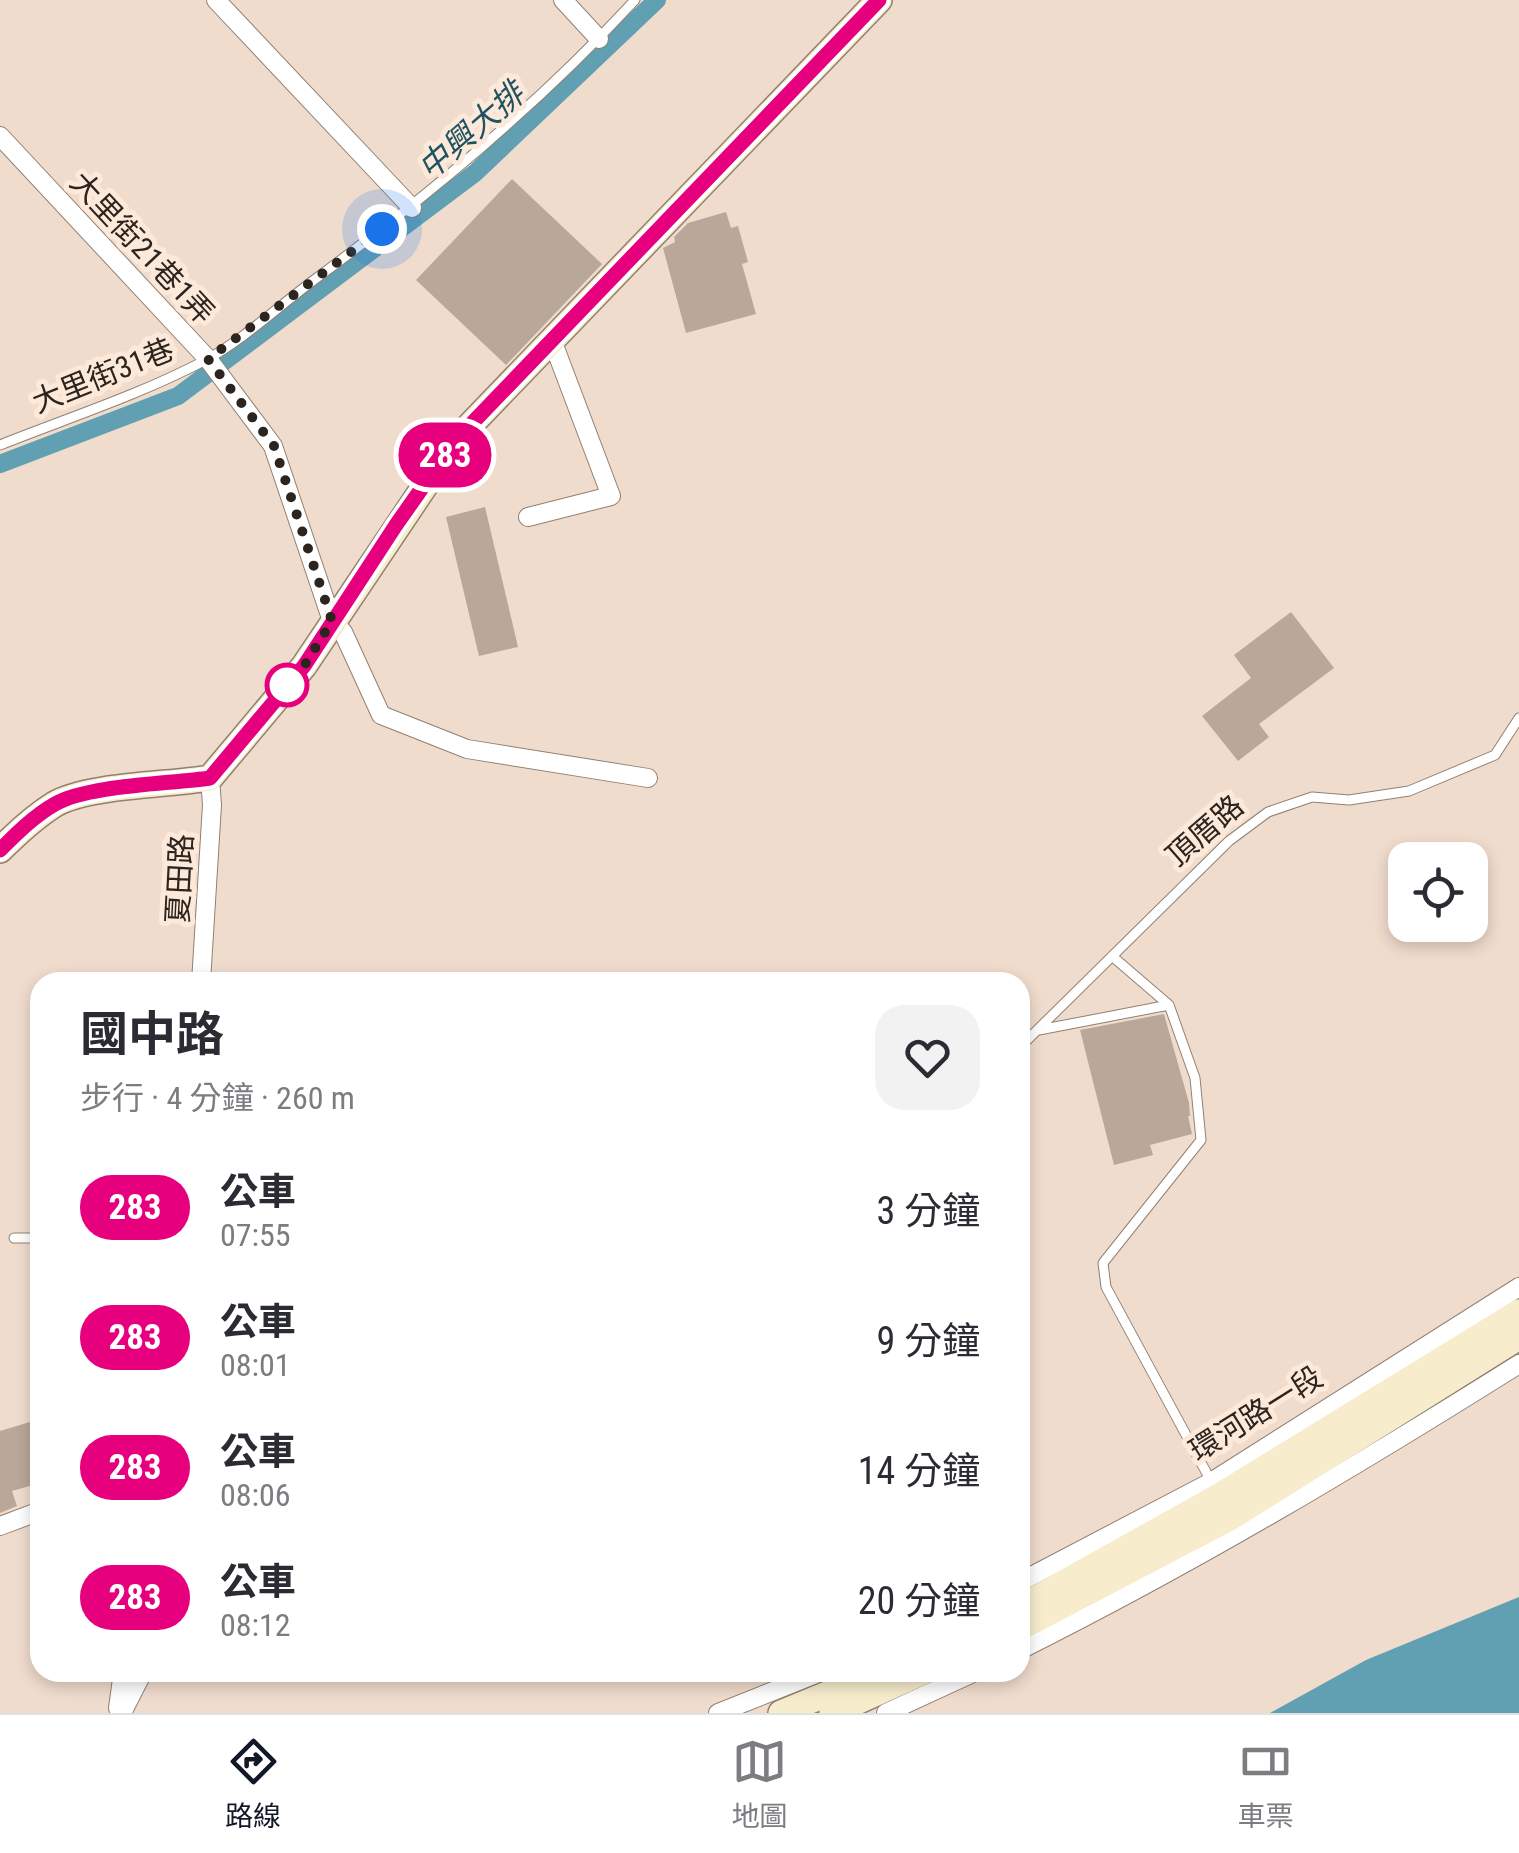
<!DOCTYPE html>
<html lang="zh-TW">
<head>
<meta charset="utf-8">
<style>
	:root { --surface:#fff; --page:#f2f2f3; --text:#2b2b33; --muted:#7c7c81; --line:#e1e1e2; --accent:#111827 }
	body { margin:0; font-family:"Roboto Condensed","Noto Sans TC",sans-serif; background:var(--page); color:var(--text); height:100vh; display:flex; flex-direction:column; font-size:38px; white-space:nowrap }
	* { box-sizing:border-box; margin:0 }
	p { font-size:32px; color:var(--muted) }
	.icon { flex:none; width:55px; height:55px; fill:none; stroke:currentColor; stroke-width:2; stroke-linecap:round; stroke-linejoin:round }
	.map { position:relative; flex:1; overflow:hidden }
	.drawer { position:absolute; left:30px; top:972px; width:1000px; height:710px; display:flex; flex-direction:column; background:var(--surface); border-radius:30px; box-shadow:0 5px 15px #0003 }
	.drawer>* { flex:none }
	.badge { padding:0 20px; border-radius:32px; font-size:35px; line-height:65px }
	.tools { position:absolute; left:1388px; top:842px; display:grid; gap:20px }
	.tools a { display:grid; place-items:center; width:100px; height:100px; border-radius:20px; background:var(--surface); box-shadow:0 5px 15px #0003; font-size:50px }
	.you { position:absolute; width:50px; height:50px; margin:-25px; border:8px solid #fff; border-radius:50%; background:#1a73e8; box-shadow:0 0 0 15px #1a73e833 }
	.map>.badge { position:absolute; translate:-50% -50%; box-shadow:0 0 0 5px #fff }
	.round { display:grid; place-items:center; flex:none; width:105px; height:105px; border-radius:30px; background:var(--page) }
	.headline { display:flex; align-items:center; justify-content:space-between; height:170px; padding:0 50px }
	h1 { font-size:48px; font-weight:700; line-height:75px }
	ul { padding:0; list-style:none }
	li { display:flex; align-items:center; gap:30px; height:130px; padding:0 50px }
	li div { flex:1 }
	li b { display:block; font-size:38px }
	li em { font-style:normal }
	li .badge { min-width:110px; font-weight:700; text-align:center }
	.dock { display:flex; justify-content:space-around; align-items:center; height:140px; border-top:2px solid var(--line); background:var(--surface); font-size:28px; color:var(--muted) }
	.dock a { display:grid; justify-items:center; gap:5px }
	.dock .current { color:var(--accent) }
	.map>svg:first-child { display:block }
	.water { fill:#619fb2 }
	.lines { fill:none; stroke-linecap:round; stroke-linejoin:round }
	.canal { stroke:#619fb2; stroke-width:18 }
	.building { fill:#b9a799 }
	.lane-casing { stroke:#918072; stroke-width:11 }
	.street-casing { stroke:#918072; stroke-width:20 }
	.secondary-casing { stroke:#918072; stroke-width:28 }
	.lane { stroke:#fff; stroke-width:9 }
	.street { stroke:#fff; stroke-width:18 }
	.secondary { stroke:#f7edcd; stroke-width:25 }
	.line-casing { stroke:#fff; stroke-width:22 }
	.line { stroke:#e6007e; stroke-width:15 }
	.walk { stroke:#2c251f; stroke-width:10; stroke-dasharray:0 18 }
	.stop-dot { fill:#fff; stroke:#e6007e; stroke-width:5 }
	.labels { text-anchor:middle; stroke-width:10; stroke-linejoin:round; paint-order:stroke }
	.street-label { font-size:30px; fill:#2c251f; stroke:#fde9da }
	.water-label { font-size:32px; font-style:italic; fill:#1f5361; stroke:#fde9da }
</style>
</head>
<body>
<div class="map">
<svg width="1519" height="1713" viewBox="0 0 1519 1713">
	<rect width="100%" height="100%" fill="#f0dccd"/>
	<path class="water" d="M1519,1597v116h-249l96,-53z"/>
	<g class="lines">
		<path class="canal" d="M0,464l178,-68 297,-223 182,-173"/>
	</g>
	<path class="building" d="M512,179l90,85 -96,101 -90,-85z
		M726,212l5,16 7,-2 10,36 -6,2 14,50 -70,19 -23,-85 12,-6 -1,-5 14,-14z
		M485,507l33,140 -39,9 -33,-139z
		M1291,612l43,56 -75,56 10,13 -31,24 -36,-45 49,-38 -17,-23z
		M1164,1014l25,89 1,13h-2l4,18 -42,11 3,10 -39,10 -34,-135z
		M40,1419v64l-28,8 5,15 -17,7v-82z"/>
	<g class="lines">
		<defs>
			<path id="lane" d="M0,445c68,-27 139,-50 204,-84 39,-21 75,-55 110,-81 115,-85 224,-175 321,-280
				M1112,956l57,49 26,73 6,62 -98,123 3,24 105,194
				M1039,1030l130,-25
				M1020,1047l209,-206 39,-29 44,-15 37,3 60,-9 86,-36 24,-37
				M14,1238h26"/>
			<path id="street" d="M216,0l196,208
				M563,0l36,39
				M0,136l208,223 65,87 59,175 11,11 38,83 86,34 181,29
				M528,517l83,-21 -59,-156
				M201,982l11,-177 -2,-27
				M0,1526l40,-15
				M1020,1582l191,-100 308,-195
				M1020,1650c174,-87 335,-183 499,-286
				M118,1708l5,-36
				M122,1713l21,-41
				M718,1713l103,-41
				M886,1713l89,-41"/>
			<path id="secondary" d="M0,850c17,-17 34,-33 55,-46 33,-19 114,-19 155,-26l94,-112 151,-225 424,-441
				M1020,1607l199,-111 300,-184
				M1020,1628l210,-110 289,-181
				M781,1713l99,-41
				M832,1713l91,-41"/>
		</defs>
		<use href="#lane" class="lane-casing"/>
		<use href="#street" class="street-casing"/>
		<use href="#secondary" class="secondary-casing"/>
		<use href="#lane" class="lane"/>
		<use href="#street" class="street"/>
		<use href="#secondary" class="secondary"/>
	</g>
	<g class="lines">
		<defs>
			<path id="line" d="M0,850c17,-17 34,-34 55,-46 33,-19 114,-20 155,-26l94,-112 92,-141 59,-84 424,-441"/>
		</defs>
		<use href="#line" class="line-casing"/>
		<use href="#line" class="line"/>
		<path class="walk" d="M287,685l-2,3 19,-22 28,-45 -58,-175 -66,-87 174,-130"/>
	</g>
	<circle class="stop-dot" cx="287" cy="685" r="20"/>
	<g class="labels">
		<g class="street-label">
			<text transform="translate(142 248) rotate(47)" y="10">大里街21巷1弄</text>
			<text transform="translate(103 376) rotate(-22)" y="10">大里街31巷</text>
			<text transform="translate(1205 831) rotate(-41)" y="10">頂厝路</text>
			<text transform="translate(180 879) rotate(-87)" y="10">夏田路</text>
			<text transform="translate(1256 1414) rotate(-32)" y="10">環河路一段</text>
		</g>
		<g class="water-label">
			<text transform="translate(471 131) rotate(-41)" y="11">中興大排</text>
		</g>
	</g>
</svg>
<div class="tools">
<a><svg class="icon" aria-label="locate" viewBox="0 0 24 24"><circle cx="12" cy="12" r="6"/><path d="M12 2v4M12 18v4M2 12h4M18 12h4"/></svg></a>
</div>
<div class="you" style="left:382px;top:229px"></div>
<b class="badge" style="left:445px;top:455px;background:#e6007e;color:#fff">283</b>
<section class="drawer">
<div class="headline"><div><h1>國中路</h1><p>步行 · 4 分鐘 · 260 m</p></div><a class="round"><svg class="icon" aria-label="heart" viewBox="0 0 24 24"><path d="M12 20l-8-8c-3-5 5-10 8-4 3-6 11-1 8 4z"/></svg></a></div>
<ul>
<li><span class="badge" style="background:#e6007e;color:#fff">283</span><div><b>公車</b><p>07:55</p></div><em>3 分鐘</em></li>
<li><span class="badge" style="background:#e6007e;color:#fff">283</span><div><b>公車</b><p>08:01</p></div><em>9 分鐘</em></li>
<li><span class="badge" style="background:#e6007e;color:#fff">283</span><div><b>公車</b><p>08:06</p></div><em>14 分鐘</em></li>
<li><span class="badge" style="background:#e6007e;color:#fff">283</span><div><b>公車</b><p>08:12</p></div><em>20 分鐘</em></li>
</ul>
</section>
</div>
<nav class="dock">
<a class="current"><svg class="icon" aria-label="directions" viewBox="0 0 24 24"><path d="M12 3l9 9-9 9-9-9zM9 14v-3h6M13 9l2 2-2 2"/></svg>路線</a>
<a><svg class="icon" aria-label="map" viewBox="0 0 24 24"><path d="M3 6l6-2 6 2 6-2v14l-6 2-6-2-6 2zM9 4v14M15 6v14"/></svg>地圖</a>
<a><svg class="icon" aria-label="tickets" viewBox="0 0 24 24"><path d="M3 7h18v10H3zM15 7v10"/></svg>車票</a>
</nav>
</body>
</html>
